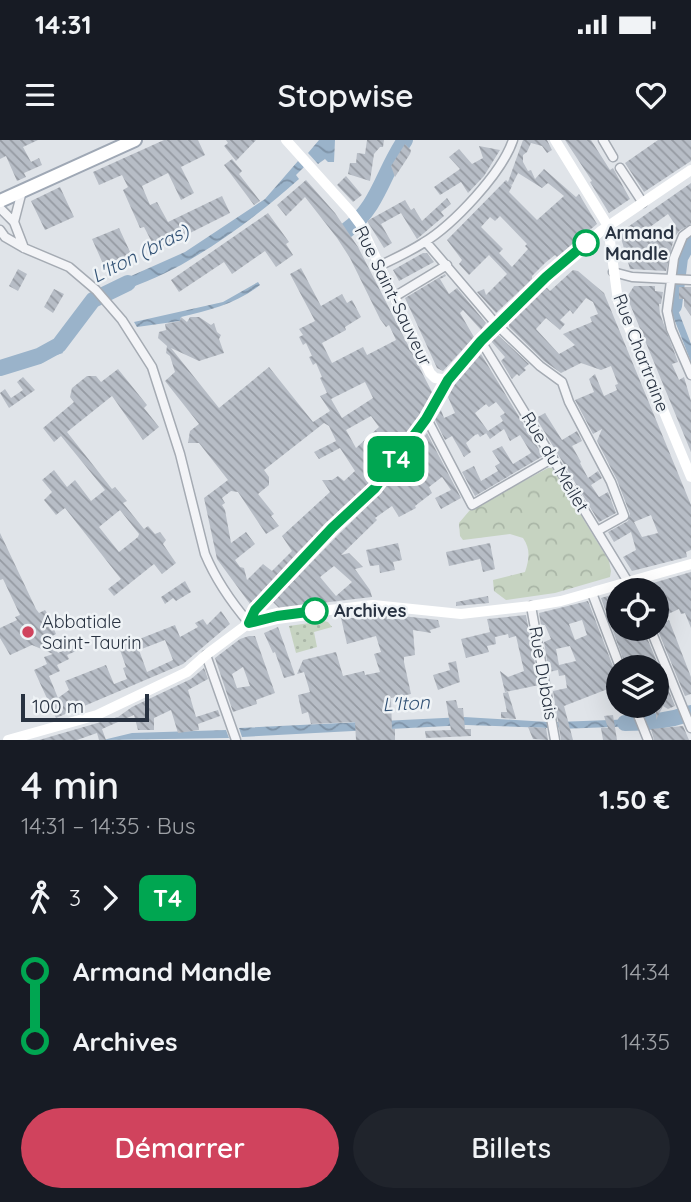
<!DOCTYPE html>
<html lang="fr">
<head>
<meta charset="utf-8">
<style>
	:root { --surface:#171b24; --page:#20242c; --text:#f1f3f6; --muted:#9ea1a6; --accent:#d0435d }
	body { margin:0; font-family:Quicksand,sans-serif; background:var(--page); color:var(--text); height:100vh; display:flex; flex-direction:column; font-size:26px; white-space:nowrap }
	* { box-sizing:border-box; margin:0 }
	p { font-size:23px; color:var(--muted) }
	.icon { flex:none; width:38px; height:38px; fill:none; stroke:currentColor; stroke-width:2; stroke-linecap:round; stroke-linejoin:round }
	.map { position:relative; height:600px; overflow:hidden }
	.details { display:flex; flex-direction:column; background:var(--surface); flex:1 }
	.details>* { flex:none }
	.badge { padding:0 14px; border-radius:10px; font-size:24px; line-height:46px }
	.controls { position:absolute; left:606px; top:438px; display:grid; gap:14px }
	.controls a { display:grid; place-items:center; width:63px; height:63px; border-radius:50%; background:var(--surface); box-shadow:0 7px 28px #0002; font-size:35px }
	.scale { position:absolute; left:21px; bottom:18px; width:128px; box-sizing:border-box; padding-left:7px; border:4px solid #283241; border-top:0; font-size:19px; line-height:24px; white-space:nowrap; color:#283241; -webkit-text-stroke:5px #eff3f6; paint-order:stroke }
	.map>.badge { position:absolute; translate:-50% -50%; box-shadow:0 0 0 4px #fff }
	.legs { display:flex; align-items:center; gap:10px; height:77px; padding:0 21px; font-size:23px }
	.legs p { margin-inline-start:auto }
	.summary { display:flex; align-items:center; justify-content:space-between; height:119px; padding:0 21px }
	h1 { font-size:38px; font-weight:600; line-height:52px }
	.cta { display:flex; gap:14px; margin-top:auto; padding:14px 21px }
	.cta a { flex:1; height:80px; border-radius:42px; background:var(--accent); color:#fff; font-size:28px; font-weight:600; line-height:80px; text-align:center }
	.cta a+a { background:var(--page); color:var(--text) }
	ul { padding:0 21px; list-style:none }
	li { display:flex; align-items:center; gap:24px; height:70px; font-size:26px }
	li i { display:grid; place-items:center; width:10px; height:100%; margin:0 9px; background:currentColor }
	li i::after { content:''; width:18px; height:18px; margin:-9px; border:5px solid; border-radius:50%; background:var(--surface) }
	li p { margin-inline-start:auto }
	li:first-child i { background:linear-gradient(#0000 50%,currentColor 0) }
	li:last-child i { background:linear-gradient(currentColor 50%,#0000 0) }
	.status { display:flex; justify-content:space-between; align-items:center; height:49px; padding:0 35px; background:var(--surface); direction:ltr }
	.status svg { height:19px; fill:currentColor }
	header { display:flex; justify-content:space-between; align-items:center; height:91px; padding:0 21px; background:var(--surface); font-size:32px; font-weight:600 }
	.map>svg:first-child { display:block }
	.grass { fill:url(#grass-dots) }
	.forest { fill:url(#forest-crowns) }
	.water { fill:url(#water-waves) }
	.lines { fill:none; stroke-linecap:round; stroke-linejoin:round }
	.river { stroke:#9ab3ca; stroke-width:16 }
	.building { fill:url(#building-back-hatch); fill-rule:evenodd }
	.street-casing { stroke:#a5abb3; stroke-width:11 }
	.primary-casing { stroke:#9fa8b5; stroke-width:16 }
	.street { stroke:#f3f4f7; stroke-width:8 }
	.secondary { stroke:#fff; stroke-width:10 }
	.primary { stroke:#fff; stroke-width:12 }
	.line-1-casing { stroke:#fff; stroke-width:16 }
	.line-1 { stroke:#00a651; stroke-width:10 }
	.stop-1-dot { fill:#fff; stroke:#00a651; stroke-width:3.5 }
	.poi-dot { fill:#d0435d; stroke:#eff3f6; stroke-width:2.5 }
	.labels { text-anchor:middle; stroke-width:5; stroke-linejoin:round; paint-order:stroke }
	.stop-label { font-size:18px; font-weight:bold; fill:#283241; stroke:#eff3f6; text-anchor:start }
	.street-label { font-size:18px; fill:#283241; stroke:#eff3f6 }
	.poi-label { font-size:18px; fill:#283241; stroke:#eff3f6; text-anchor:start }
	.water-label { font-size:19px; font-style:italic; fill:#325275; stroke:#eff3f6 }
</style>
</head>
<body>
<div class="status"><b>14:31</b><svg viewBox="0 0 49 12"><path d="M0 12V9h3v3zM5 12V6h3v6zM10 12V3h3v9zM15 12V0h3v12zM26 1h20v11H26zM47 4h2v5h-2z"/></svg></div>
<header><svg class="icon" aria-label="menu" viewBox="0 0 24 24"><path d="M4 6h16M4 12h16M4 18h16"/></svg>Stopwise<svg class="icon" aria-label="heart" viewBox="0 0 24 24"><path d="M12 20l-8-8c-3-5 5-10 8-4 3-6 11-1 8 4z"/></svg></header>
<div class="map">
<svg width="691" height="600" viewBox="0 0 691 600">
	<defs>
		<pattern id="grass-dots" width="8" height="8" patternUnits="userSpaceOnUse" patternTransform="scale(1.75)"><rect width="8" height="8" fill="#c6d3c1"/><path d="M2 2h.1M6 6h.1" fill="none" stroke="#aab6a7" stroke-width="1.8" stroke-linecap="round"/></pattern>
		<pattern id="forest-crowns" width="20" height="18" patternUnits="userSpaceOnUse" patternTransform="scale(1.75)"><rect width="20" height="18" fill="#c6d3c1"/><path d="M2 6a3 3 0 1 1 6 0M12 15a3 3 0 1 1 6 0" fill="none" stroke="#aab6a7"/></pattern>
		<pattern id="water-waves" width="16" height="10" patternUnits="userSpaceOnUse" patternTransform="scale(1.75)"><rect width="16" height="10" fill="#9ab3ca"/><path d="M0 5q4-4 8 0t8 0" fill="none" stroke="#7e92a6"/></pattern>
		<pattern id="building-back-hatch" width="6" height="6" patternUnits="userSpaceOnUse" patternTransform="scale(1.75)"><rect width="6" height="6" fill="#b7bdc6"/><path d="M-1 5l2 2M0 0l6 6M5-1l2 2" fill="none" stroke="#959aa2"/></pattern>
	</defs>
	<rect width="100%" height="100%" fill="#e0e4e9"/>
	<path class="grass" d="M324,481l4,1 4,5 -18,5 3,15 -21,6 -7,-27z"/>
	<path class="forest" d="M548,328h4l57,93 2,10 -1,6 -55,16 -49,7 -12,-9 -1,-11 32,-8c4,-13 6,-22 -2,-34l-13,-4 -47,6 -3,-4 -1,-13 11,-13z"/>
	<path class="water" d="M319,0h16l-1,22h-6l-3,-3 -7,5 -10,-11z
		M298,21l6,6 -8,8 3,4c-36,32 -76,62 -118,86 -22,12 -46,21 -69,30l-8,-7 81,-36 80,-53z
		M258,142l2,3c-24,19 -50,25 -79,32l-1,4 -43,6 -3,-5 89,-20z
		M671,147h8l-1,23 13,34v18l-20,-51z
		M89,156l9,9 -12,9 -13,17 -5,-8z
		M55,200l8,13 -63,20v-12l40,-12z
		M678,571l4,11 -33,4 -3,-8z
		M464,577l84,5 1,6 -83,-3 -224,12 -3,-9z
		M636,579l3,7 -80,3 -2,-7z
		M226,590l3,8 -126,2 29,-7z"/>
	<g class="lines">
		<path class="river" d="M347,90c32,-24 36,-58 58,-90
			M674,166l6,-48 11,-20
			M0,228l39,-12 20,-11 34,-45 35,-17
			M625,583c23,0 44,-2 66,-10"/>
	</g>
	<path class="building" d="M0,0h38l-15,7 8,15 8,-4 3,7 -18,8 2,4 -9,4 -11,-25 -6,3z
		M164,0h34l7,15 -24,12 13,26 -13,7 -13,-27 -26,13 8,19 7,-3 11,20 54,-26 8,17 -74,37 -12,-23 -4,1 -17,-38 5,-3 -6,-12 -23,10 -6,-13z
		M226,0h30l-20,21 -12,-15 4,-3z
		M367,0h17l-1,7h-3l-6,7 -4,27 -22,-7 2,-11h6l1,-10 8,1z
		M523,0h24l5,10 -5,3 -5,-7 -11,-3 -4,9 -4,3v7l5,9 3,-1 4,9 9,-10 32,28 3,-3 18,30 -40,33 -2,-2 -10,8 -13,13v3l-36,34 -19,-21 7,-3 2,6 21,-21 -18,-19 -20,20 -10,-11 3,-4 -15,-20 59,-60 2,2zM518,33l24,15 6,-5 16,13 -27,24 -28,-28 3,-6 -2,-2 2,1zM500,76l27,28 -2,2 3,3 -16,18 -13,-14 4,-4 -22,-22 9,-10 5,4z
		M565,0h26l19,30 3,-2 17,31 -21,14 -19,-31 2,-1z
		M658,0h33v21l-47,31 -19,-29z
		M405,4l6,6 -1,4 -15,23 -4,-11z
		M479,6l21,4 -16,26 -16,17 -7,-11 -21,13 -6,-8 26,-18 -11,-12 10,-8 13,15 11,-6z
		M232,19l10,12 -3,3 21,27 -6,4 -30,-40z
		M346,36l16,19 -9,7 -16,-17z
		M306,40l29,33 23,34 74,145 -12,23 -51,68 -71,69 -48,52 -33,-45 -13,-61 24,-18 -29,-37h-11l2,-12 9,-7 -34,-43 10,-9 -5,-16 -4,-3 1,-7 -9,-8 1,-6 7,-2 -1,-6 15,-3 1,-4 6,5 3,-5h9l12,8 3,-2 3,9 4,3 -2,4 5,14 -25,8 -28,-13 48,60 50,-41 44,55 17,-11 -10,-15 7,-3 -7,-15 2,-1 -6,-14 -3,2 -4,-8 3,-1 -6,-13 -3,2 -4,-8 4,-2 -4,-6 16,-8 -25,-47 11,-6 20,38 21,-12 5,9 5,-3 9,17 -16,10 1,3 -24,13 10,20 31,-16 4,8 29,-15 -7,-15 -3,2 -6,-8 -30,-61 -13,-20 -32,-41 -19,19 -9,-11zM365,242l8,16 -31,20 -11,-19zM371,276l8,11 -23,21 -10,-18zM324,283l5,3 7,15 -22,11 5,7 21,-11 15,23 -11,10 -6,-5 -6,4h-10l8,12 -48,44 10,15 -20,20 -9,-7 -16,16 -3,-12 -4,-1 -5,-7 20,-16 -9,-12 -15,11 -6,-33 -3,-5 3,-2 -3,-5 9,-7 7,1 28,42 13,-8 -8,-10 3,-2 -16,-20 11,-9v-8l-5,-7z
		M691,43v41l-12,7 -5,7 -8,33 -36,-2 -9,-31 1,-7zM668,74l8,12 -18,13 -8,-12z
		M60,47l14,30 -29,13 -14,-29z
		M447,58l4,6 -10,8 3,4 -27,23 -16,-26 -20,11 11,19 -8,5 -17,-27 38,-21 6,10 3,-2 8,13z
		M268,73l21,29 -3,2 7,11 -17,12 -11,-16 -33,23 -8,-12 -45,30 -8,-12z
		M119,88l12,26 -27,12 -12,-27z
		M423,113h4l7,9 -35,19 -6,-11z
		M18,129l9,5 -9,17 -9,-5z
		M573,130l5,1 26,22 87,212v45l-5,2 1,5 -55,14 -9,-14 13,-7 -5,-18 -17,10 -6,-10 20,-11 2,-7 -13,-34 -20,-39 5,-12 -9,5 -18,-34 19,-8 -5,-13 6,-5 9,22 13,-6 -2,-5 3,-1 -7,-18 -10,4 -20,-7 -20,10 -17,-12 -35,-34v-5l37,-35 4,4zM586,158l7,4 5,12 -8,3 2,5 -29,12 12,11 -16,9 -23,-25 10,-11 14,12 5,-6 -5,-4 10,-10 3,4zM651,375l7,18 -16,4 -8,-15z
		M445,134l1,2 -6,3 9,15 8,-6 29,35 -5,7 -18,-20 -3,3 14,24 -31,34 -6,-3 -32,-70z
		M634,146h21v5l8,1 -2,12h-2l1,10 18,48 -6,2 7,16 5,-3 7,24v51l-64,-155z
		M679,147h12v29l-7,-10v-7h-5z
		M54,149l10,5 -11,19 -9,-6z
		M497,194l32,30 -5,4 2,2 -7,6 -2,-2 -5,5 -11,-18 4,-4 -14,-16z
		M481,214l62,102 -68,40 -13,-24 12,-6 7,15 17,-10 -3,-5 5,-3 -8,-12 10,-5 11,18 18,-11 -11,-18 -10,6 -6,-12 -14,10 -4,-6 2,-1 -8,5 -2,-3 -3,1 -9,8 5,9 -7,5 -12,-21 -7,4 -10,-20 6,-10 3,8 11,-5 -7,-16 7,-13zM496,262l9,11 -5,3 3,5 -15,10 -13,-18 11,-9 3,3z
		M118,229l29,36 -3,3 15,19 -16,13 -31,-44 -45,36 45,57 3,-2 12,14 -4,2 21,26 4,-3 7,8 5,-2 6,8 -3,4 13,19 -14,11 -8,-10 -40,32 -6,-7 13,-10 -56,-71 -9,7 -12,-15 8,-8 -10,-12 12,-10 13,17 8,-7 16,21 14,-11 -44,-54 -7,6 -11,-14 31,-26 -4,-5 2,-9 15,-12h9l5,6zM120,370l19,24 -1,3 -19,15 -20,-25z
		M23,237l12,13 -26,18 -9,-15 5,-4 6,9 12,-8 -6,-8z
		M545,273l17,27 15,-9 5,10 -10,5 9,16 -1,1 8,15 10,-7 4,7 -11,7 8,12 9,-5 8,21 -17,9 -63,-104z
		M427,293l34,65 -20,11 -6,-11 16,-8 -9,-13 -13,10 3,6 -17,13 1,2 -17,9 -7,-11 -17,12 2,2 -36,35 8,-2 14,14 -8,2 15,21 2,7 -93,11 -6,-6 66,-68 41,-40zM334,426l18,16 -16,14 -16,-19z
		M0,393l36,76 3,4 6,-3 2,3 9,21 -4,2 3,3 -2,4 5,10 22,-11 3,6 -16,7 2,4 -12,6 3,6 -11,5 9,22 11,-8 -4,-9 41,-16 8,19 13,-5 -4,-11 3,-1 -7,-20 56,-22 5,12 18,-10 -3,-4 8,-4 4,6 14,-14 9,13 -47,40 -127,54 -22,-48 13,-6 -3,-7 9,-3 -21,-9 -22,10 -10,-17v-10l17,-8 -2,-3 5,-2 -17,-36 -3,1zM165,500l8,20 -26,12 -8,-22z
		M398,403l4,17 -9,2 2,8 -15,3 -1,-8 -9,1 -4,-16z
		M490,403l5,26 -12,3 -3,-13 -31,7 -3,-14z
		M691,432v56l-6,-15 -4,1 -2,-5 -13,6 -4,-14 -6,2v-13h-17v-3z
		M185,441l6,11 -15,9 -3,-3 -8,6 -4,-7z
		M618,453v13l-8,2 6,13 2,-1v13l12,-5h13l32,78 -7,3 -5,-3 -7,14v-53h-30l-25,-69z
		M488,456l1,7 -33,3v-4z
		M588,461l26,68 4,4v12l-54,21 9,34h-12l-8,-49 14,-3 -2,-13 -6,1 -1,-6 -9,2 -5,-30 7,-3 -6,-14h-4l-2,-12zM582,480l5,15 -12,5 -6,-16zM570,506l6,15 -17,4 -3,-16z
		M370,474l17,1v4h15v-3l36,4 2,7 -10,3 1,3 -18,-3 2,25 -11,2v5l7,32 -20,4 1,31h3v11h-39l-1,-18 -44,2 -3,-12 -6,2 -4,-19 12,-3 -6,-20 -7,2 6,-14 33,-8 7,24 21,-5 1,4 15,-3 -6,-18 7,-2 -5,-16 -29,8 -6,-26h23z
		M526,475l13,70 -34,7 -5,-21 8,6 16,-6 -8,-35 -7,2 -1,-4 -13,3 1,7 -9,2 2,6 -23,6 -5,-19 29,-7 -3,-13z
		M669,480l22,57v17l-6,2 -29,-70z
		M278,487l17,48 -11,3 -9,-26 -2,1 -9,-20z
		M249,496h6l20,57 -19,7 1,4 -24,8 -18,-54 25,-19zM243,527l7,19 -13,2 -5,-14z
		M456,521l4,21 -22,8 -5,-15 17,-5 -2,-7z
		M204,528l4,11 -20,11 8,27 22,-7 2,6 -22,8 1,6 -21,3 -7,-23 -17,8v12h-16l-4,-15 -32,14 4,11h-7l-2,-7 -20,7h-38l79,-23 14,-10 59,-28z
		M508,552l7,23 1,4 -15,-1v-6h6l-4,-19z
		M456,560l2,8h5l2,21h6v7l-45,2 -1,-7 26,-1 -5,-29z
		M613,575l4,25h-14l-2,-12h7l-4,-12z
		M683,586l6,14h-35l-3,-11z
		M528,587l18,1 2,12 -15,-1z"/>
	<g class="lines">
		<defs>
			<path id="street" d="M603,0l10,17
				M620,28l23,35
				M0,68l14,14 10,26
				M14,82l8,-31
				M0,90l5,7 19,11 45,19 27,23 26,30 30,47 28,87 25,100c10,24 27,49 44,69
				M691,90l-8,6 -9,22 -7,53 4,18 20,46
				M426,102l70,82 44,42 22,16 7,20 42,80 13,34 -27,15
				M379,126c15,-7 30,-14 44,-23 30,-18 79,-70 90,-103
				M613,132l19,5 59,3
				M394,157l53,-32
				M481,201l152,249
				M427,279l45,86 81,-47
				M592,453l28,74
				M531,466l24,134
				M650,488l41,100
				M206,515l30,85
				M634,565l14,35"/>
			<path id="primary" d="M0,61l135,-61"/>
		</defs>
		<use href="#street" class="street-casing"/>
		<use href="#primary" class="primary-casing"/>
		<use href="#street" class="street"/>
		<path class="secondary" d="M286,0l65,72 9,12 70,149 5,5 13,2
			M555,0l53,86
			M608,86l10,75 73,176
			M249,483l28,-7 96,-11 88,9 70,-8 30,-5 130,-37
			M8,600l89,-25 90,-43 19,-17 43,-32 6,-13 78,-82 42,-40 52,-69 21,-39 48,-56 58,-55 47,-38 90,-61"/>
		<use href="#primary" class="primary"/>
	</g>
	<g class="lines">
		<defs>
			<path id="line-1" d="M315,471l-38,5 -28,7 6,-13 77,-82 43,-40 51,-69 22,-39 33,-39 65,-64 40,-34"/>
		</defs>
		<use href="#line-1" class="line-1-casing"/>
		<use href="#line-1" class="line-1"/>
	</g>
	<g class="stop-1-dot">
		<circle cx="586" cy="103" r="12"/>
		<circle cx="315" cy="471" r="12"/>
	</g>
	<circle class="poi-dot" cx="28" cy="492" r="7"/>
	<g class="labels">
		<g class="stop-label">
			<text x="605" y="99">Armand<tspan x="605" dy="21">Mandle</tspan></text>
			<text x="334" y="477">Archives</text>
		</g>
		<g class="street-label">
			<text transform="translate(393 156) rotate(64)" y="6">Rue Saint-Sauveur</text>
			<text transform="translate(641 213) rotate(69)" y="6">Rue Chartraine</text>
			<text transform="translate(555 322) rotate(59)" y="6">Rue du Meilet</text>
			<text transform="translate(543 533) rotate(80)" y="6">Rue Dubais</text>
		</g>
		<g class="poi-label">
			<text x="42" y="488">Abbatiale<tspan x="42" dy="21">Saint-Taurin</tspan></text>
		</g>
		<g class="water-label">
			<text transform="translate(140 113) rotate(-27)" y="7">L'Iton (bras)</text>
			<text transform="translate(406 563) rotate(-3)" y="7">L'Iton</text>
		</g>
	</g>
</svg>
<div class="controls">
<a><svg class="icon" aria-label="locate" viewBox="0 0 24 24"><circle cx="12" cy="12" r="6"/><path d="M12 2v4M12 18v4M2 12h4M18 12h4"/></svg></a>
<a><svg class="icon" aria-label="layers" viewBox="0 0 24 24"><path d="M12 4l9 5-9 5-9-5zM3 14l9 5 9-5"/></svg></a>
</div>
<div class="scale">100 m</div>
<b class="badge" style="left:396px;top:319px;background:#00a651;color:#fff">T4</b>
</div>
<section class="details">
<div class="summary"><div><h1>4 min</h1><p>14:31 – 14:35 · Bus</p></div><b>1.50 €</b></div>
<div class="legs"><svg class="icon" aria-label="walk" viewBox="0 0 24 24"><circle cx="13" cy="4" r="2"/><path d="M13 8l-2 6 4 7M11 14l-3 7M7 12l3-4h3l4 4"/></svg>3<svg class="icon" aria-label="forward" viewBox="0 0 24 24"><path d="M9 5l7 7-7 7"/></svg><b class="badge" style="background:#00a651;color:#fff">T4</b></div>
<ul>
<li><i style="color:#00a651"></i><b>Armand Mandle</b><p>14:34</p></li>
<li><i style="color:#00a651"></i><b>Archives</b><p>14:35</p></li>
</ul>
<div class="cta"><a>Démarrer</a><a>Billets</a></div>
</section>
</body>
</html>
